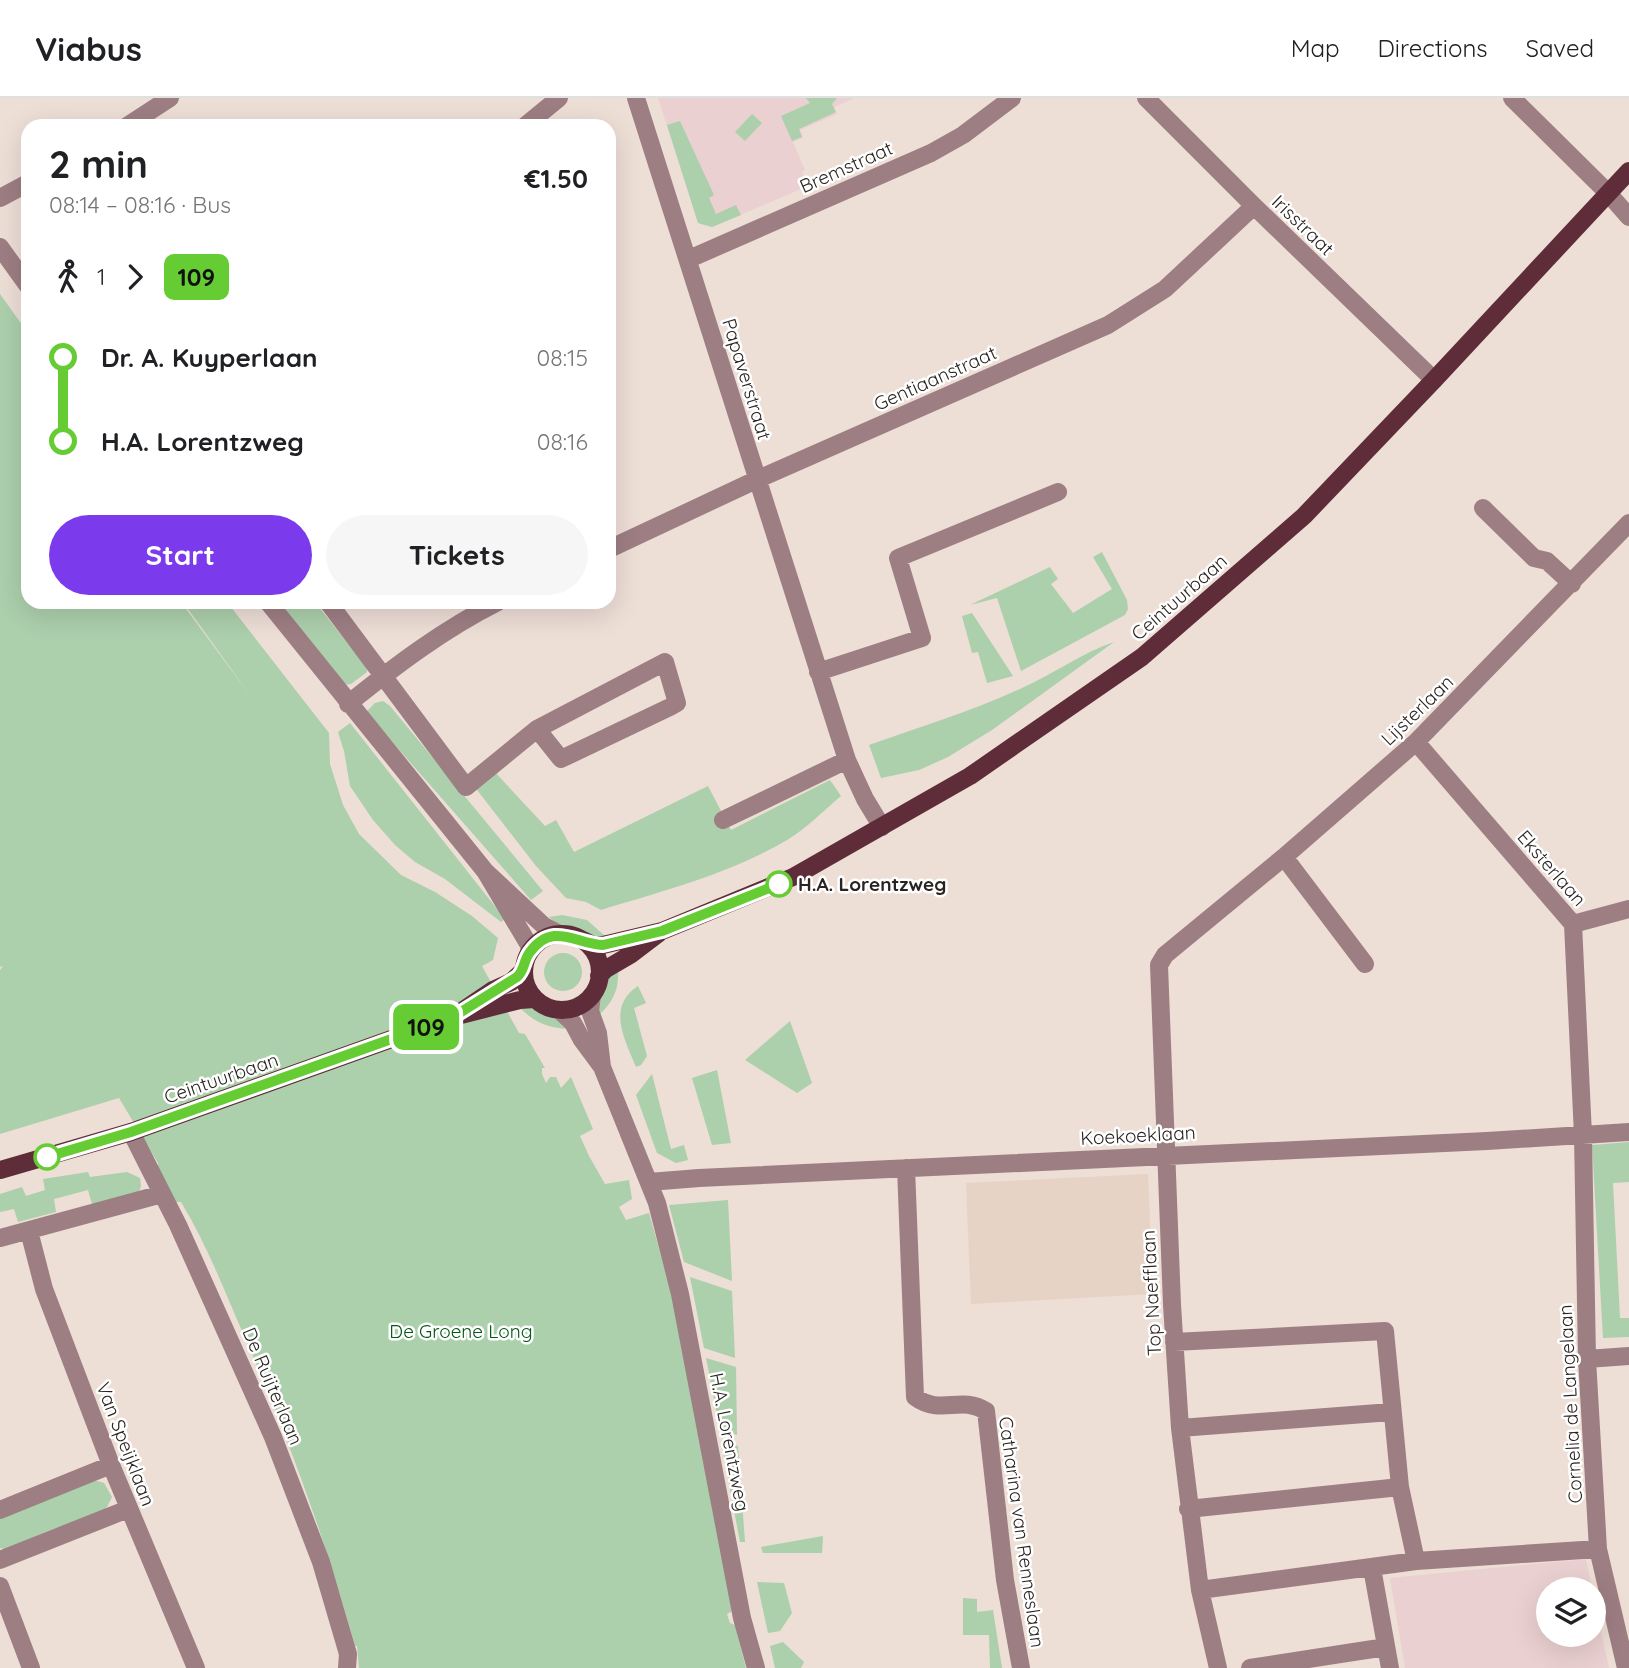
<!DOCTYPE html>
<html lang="en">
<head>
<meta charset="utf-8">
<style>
	:root { --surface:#fff; --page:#f6f6f6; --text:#202124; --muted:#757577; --line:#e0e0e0; --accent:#7c3aed }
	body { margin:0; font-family:Quicksand,sans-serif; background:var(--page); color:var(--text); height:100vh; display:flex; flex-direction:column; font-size:26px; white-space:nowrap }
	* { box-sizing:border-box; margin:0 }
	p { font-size:23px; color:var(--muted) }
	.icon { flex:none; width:38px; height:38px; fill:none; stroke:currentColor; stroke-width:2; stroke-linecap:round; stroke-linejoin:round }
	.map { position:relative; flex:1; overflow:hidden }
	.sheet { position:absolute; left:21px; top:21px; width:595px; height:490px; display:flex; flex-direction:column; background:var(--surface); border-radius:21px; box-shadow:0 7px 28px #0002 }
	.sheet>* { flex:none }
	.badge { padding:0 14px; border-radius:10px; font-size:24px; line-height:46px }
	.controls { position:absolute; left:1536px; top:1479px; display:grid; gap:14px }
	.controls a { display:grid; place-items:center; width:70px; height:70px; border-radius:50%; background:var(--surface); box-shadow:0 7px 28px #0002; font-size:35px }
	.map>.badge { position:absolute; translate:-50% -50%; box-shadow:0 0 0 4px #fff }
	.legs { display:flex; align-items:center; gap:10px; height:77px; padding:0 28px; font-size:23px }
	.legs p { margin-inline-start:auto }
	.overview { display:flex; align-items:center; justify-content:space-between; height:119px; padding:0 28px }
	h1 { font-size:38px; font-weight:800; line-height:52px }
	.action { display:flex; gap:14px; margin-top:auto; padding:14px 28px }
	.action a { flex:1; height:80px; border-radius:42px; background:var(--accent); color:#fff; font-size:28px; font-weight:800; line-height:80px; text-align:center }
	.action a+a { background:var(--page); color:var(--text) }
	ul { padding:0 28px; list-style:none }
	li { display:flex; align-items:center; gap:24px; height:84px; font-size:26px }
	li i { display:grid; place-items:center; width:10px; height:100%; margin:0 9px; background:currentColor }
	li i::after { content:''; width:18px; height:18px; margin:-9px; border:5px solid; border-radius:50%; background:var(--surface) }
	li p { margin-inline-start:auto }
	li:first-child i { background:linear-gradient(#0000 50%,currentColor 0) }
	li:last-child i { background:linear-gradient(currentColor 50%,#0000 0) }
	header { display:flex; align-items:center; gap:42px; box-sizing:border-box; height:98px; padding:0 35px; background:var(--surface); border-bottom:2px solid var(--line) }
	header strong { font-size:33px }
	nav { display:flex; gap:38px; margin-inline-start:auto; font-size:24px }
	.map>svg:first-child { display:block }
	.built { fill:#e7d2c6 }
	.education { fill:#ebd0d1 }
	.green { fill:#accfac }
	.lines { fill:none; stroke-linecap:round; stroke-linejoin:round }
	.minor { stroke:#9d7e83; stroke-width:18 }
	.major { stroke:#5f2d39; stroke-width:18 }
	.line-1-casing { stroke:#fff; stroke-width:16 }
	.line-1 { stroke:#6c3; stroke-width:10 }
	.stop-1-dot { fill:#fff; stroke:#6c3; stroke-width:3.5 }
	.labels { text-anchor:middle; stroke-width:5; stroke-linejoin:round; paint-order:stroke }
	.street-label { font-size:19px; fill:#292421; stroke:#fff }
	.stop-label { font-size:19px; font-weight:bold; fill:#292421; stroke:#fff; text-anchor:start }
	.park-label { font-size:19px; fill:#075417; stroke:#fff }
</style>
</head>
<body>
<header>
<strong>Viabus</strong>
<nav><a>Map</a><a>Directions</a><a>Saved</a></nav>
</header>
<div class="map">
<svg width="1629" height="1570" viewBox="0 0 1629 1570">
	<rect width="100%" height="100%" fill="#edded6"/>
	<path class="built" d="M1148,1076l5,120 -182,10 -5,-121z"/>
	<path class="education" d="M658,0h197l-21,9 3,7 -37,16 3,7 -10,5 12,28 -3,2 6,14 -96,41 -14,-4z
		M1586,1461l6,30h-43v45h45v-34l15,68h-204l-15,-90z"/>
	<path class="green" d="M806,0h31l-5,6 4,8 -37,17 3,8 -10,4 -11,-25 29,-13z
		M752,16l10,9 -17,18 -10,-9z
		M680,23l34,74 -5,3 7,16 20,-9 5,10 -29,12 -14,-4 -31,-98z
		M0,196l28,39v269h153l71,96 -69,-96h44l102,131 1,31 13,41 16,29 42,41 34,17 37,24 26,22 -5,22 -11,6 37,67 6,1 20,34h-3v6l4,9 4,-6h6l5,11 10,-11 22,52 -13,7 9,20 16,28 24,-4 3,19 -13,8 7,13 23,-7 28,99 55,299 -5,3 3,9 5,2 11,43h-387l-2,-22h-2c-30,-108 -68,-212 -113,-315 -19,-44 -36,-88 -61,-129h-6l-17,-35v-4l-39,-65 -119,36v-164l3,-4 -3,1z
		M1102,454l25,48 1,9 -3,6 -104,56 -24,-73 -27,7 80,-38 8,12 -7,5 22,29 39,-24 -19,-32z
		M279,504h36l52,66v4l-16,12 -8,1z
		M972,515l41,63 -26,7 -9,-31 -6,1 -10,-37z
		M1114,544l-122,88 -44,27 -29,13 -38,8 -12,-33c51,-18 104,-34 153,-57 31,-14 60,-35 92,-46z
		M383,603l7,5 153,185 -12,9 -165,-188 9,-9z
		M350,625l155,196 -4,3 -56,-43 -30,-17 -20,-17 -22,-25 -23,-34 -6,-35 -6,-19z
		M493,672l52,56 11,-6 18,32 134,-66 23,44 99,-50 11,16c-18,15 -35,33 -54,44 -57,34 -124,51 -186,70l-15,-8 -20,-4 -30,-32 -62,-80z
		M562,817l25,5 19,17c-19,1 -43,-7 -57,-20z
		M544 874a19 19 0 1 1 38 0a19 19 0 1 1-38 0Z
		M618,871c1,20 -4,32 -19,46 -3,-19 5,-35 19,-46z
		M638,888l8,17 -12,5 13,48 -6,9 -5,2c-11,-27 -30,-60 2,-81z
		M518,908c20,-1 35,10 50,23 -22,-1 -35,-8 -50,-23z
		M790,923l22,62 -15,10 -52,-33z
		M717,972l14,73 -19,2 -20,-67z
		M652,976l19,75 13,-4 4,15 -12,3 -19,-10 -21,-58z
		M1629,1044v40l-16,1 7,135h9v19l-26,1 -11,-193z
		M88,1074l2,5 37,-5 13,6 1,8 -4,12 -45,6 -4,-14 -34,9 2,13 -38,10 -4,-13 -14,3v-18l22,-7 4,9 19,-6 -2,-11z
		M728,1102l4,81 -48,-19 -15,-57z
		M690,1179l42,14 3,67 -31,-10z
		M706,1260l30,9 1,68 -17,-6z
		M721,1343l17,5 7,96h-5z
		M91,1381l13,4 8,14 -8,16c-32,10 -65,18 -94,37l-10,-2v-35z
		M823,1438l-1,17h-59l-2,-6z
		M757,1484l27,1 8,30 -12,18 -12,2z
		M963,1500l14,1v13l16,-2 9,58h-12l-1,-33h-26z
		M783,1544l21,20 -3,6h-26l-5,-22z"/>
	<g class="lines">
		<path class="minor" d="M636,0l211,662 18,39 17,28
			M1146,0l108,108 180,174
			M1512,0l96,95 21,24
			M127,28l43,-28
			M525,28l34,-28
			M0,100l28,-15
			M0,149l28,39
			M689,161l242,-106 32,-18 49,-37
			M1483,410l51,50 13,3 25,23
			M609,451l147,-69 352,-155 57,-36 89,-83
			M268,504l217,269
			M328,504l138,185 71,-58 128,-67 12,41 -7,4 -109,52 -24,-30
			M818,574l104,-34 -24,-80 160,-66
			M348,606c47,-38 96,-75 150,-102
			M1416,644l157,182 10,211 4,224 11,190 28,119
			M723,722l124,-60
			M1284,759l81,107
			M1573,826l56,-15
			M530,854l-1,-7 -44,-74 59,55 17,9
			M592,897l-2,16 8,22 4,34
			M559,912l14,13 9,17 20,27 55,136 23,91 62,324 14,50
			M131,1034l47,93 95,212 48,125 27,92 -1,14
			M906,1070l9,229c26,19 45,-2 71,14l19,169 16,88
			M649,1084l50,-4 788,-37 142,-9
			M29,1133l15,58 67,176 85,203
			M0,1140l162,-44
			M1174,1244l211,-11 15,156 16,74
			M1587,1261l42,-3
			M1180,1330l211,-16
			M1188,1411l212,-22
			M0,1412l111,-45
			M0,1462l128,-51
			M1372,1470l18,100
			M0,1488l31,82
			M1200,1492l216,-29 182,-12
			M1218,1570l-18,-78 -20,-162 -8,-123 -13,-340 6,-10 119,-98 132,-115 213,-219
			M1250,1570l136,-21"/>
		<path class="major" d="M524 874a38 38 0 1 1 76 0a38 38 0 1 1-76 0Z
			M583,842l10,5h10l59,-14 131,-54 177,-101 172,-119 162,-141 130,-136 195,-209
			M599,878l7,-7 24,-14 29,-22
			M462,913l31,-21 18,-8 12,-11
			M0,1072l131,-38 322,-115 67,-17 14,-1"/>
	</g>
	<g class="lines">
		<defs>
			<path id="line-1" d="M47,1059l84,-25 322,-115 64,-40c8,-7 6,-16 13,-25 23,-31 46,-8 73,-7l59,-14 117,-47"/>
		</defs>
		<use href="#line-1" class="line-1-casing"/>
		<use href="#line-1" class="line-1"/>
	</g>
	<g class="stop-1-dot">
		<circle cx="779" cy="786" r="12"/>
		<circle cx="47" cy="1059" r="12"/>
	</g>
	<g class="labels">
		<g class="street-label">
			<text transform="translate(846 69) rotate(-24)" y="7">Bremstraat</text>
			<text transform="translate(1303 127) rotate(44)" y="7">Irisstraat</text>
			<text transform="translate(935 280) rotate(-24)" y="7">Gentiaanstraat</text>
			<text transform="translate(747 281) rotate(73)" y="7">Papaverstraat</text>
			<text transform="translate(1179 499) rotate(-41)" y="7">Ceintuurbaan</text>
			<text transform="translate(1417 612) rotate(-44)" y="7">Lijsterlaan</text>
			<text transform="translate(1552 770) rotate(49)" y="7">Eksterlaan</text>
			<text transform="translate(221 980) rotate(-19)" y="7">Ceintuurbaan</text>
			<text transform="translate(1138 1037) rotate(-3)" y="7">Koekoeklaan</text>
			<text transform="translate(1151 1195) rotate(-93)" y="7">Top Naefflaan</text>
			<text transform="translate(273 1288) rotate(67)" y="7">De Ruijterlaan</text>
			<text transform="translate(1570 1306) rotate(-93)" y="7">Cornelia de Langelaan</text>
			<text transform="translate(730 1344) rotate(79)" y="7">H.A. Lorentzweg</text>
			<text transform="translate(126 1346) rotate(69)" y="7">Van Speijklaan</text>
			<text transform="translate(1022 1434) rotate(82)" y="7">Catharina van Renneslaan</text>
		</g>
		<g class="stop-label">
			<text x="798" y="793">H.A. Lorentzweg</text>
		</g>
		<g class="park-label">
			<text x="461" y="1240">De Groene Long</text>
		</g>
	</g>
</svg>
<div class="controls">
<a><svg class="icon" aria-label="layers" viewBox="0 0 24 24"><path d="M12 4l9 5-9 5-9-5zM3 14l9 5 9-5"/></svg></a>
</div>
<b class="badge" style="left:426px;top:929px;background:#6c3;color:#111">109</b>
<section class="sheet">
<div class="overview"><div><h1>2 min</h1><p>08:14 – 08:16 · Bus</p></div><b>€1.50</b></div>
<div class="legs"><svg class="icon" aria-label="walk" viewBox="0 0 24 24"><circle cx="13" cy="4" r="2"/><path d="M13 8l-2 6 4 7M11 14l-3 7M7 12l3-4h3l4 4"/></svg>1<svg class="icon" aria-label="forward" viewBox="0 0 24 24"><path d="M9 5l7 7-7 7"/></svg><b class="badge" style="background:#6c3;color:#111">109</b></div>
<ul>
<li><i style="color:#6c3"></i><b>Dr. A. Kuyperlaan</b><p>08:15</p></li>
<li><i style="color:#6c3"></i><b>H.A. Lorentzweg</b><p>08:16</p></li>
</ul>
<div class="action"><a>Start</a><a>Tickets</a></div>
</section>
</div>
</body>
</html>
